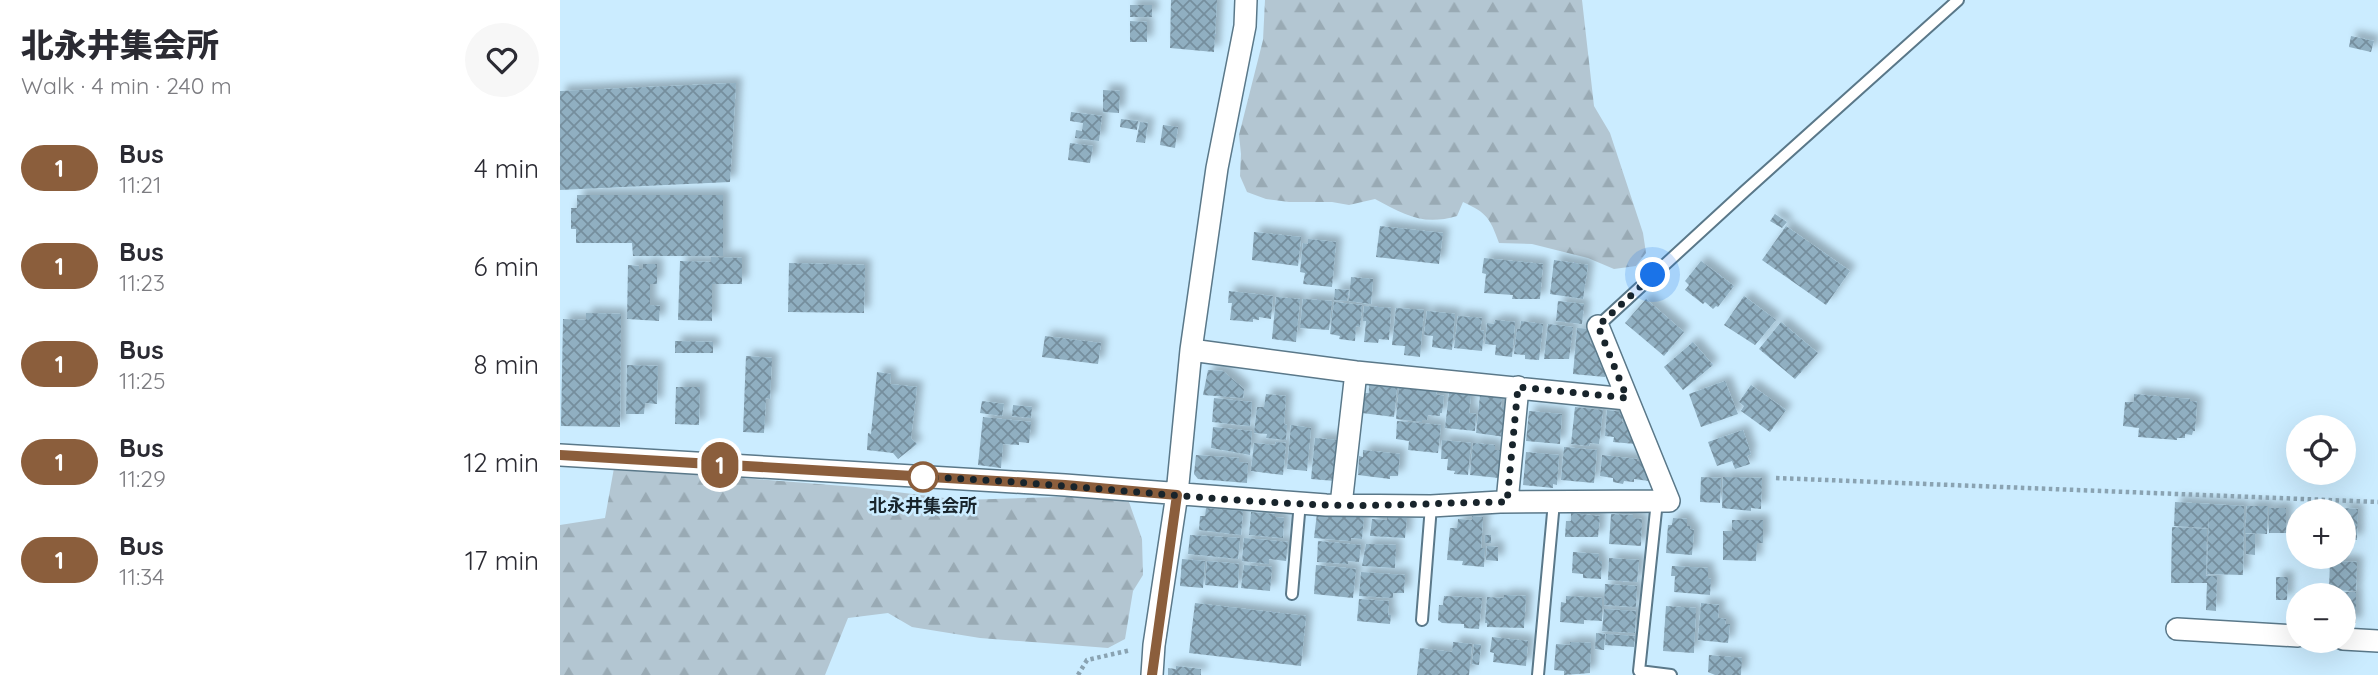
<!DOCTYPE html>
<html lang="en">
<head>
<meta charset="utf-8">
<style>
	:root { --surface:#fff; --page:#f7f7f7; --text:#2b2b33; --muted:#7c7c81 }
	body { margin:0; font-family:Quicksand,"Noto Sans JP",sans-serif; background:var(--page); color:var(--text); height:100vh; display:flex; flex-direction:column; font-size:26px; white-space:nowrap }
	* { box-sizing:border-box; margin:0 }
	p { font-size:23px; color:var(--muted) }
	.icon { flex:none; width:38px; height:38px; fill:none; stroke:currentColor; stroke-width:2; stroke-linecap:round; stroke-linejoin:round }
	.map { position:relative; flex:1; overflow:hidden }
	.details { display:flex; flex-direction:column; background:var(--surface); width:560px }
	.details>* { flex:none }
	.badge { padding:0 14px; border-radius:23px; font-size:24px; line-height:46px }
	.controls { position:absolute; left:1726px; top:415px; display:grid; gap:14px }
	.controls a { display:grid; place-items:center; width:70px; height:70px; border-radius:50%; background:var(--surface); box-shadow:0 7px 28px #0002; font-size:35px }
	.you { position:absolute; width:35px; height:35px; margin:-18px; border:5px solid #fff; border-radius:50%; background:#1a73e8; box-shadow:0 0 0 10px #1a73e833 }
	.map>.badge { position:absolute; translate:-50% -50%; box-shadow:0 0 0 4px #fff }
	.round { display:grid; place-items:center; flex:none; width:74px; height:74px; border-radius:37px; background:var(--page) }
	.headline { display:flex; align-items:center; justify-content:space-between; height:119px; padding:0 21px }
	h1 { font-size:33px; font-weight:800; line-height:52px }
	ul { padding:0; list-style:none }
	li { display:flex; align-items:center; gap:21px; height:98px; padding:0 21px }
	li div { flex:1 }
	li b { display:block; font-size:26px }
	li em { font-style:normal }
	li .badge { min-width:77px; font-weight:700; text-align:center }
	main { display:flex; flex:1; min-height:0 }
	.map>svg:first-child { display:block }
	.forest { fill:url(#forest-firs) }
	.building { fill:url(#building-cross-hatch); filter:url(#shadow) }
	.lines { fill:none; stroke-linecap:round; stroke-linejoin:round }
	.service-casing { stroke:#5a7889; stroke-width:14 }
	.minor-casing { stroke:#5a7889; stroke-width:24 }
	.path { stroke:#8aa3b2; stroke-width:4.5; stroke-dasharray:3.5 3.5; stroke-linecap:butt }
	.service { stroke:#fff; stroke-width:10 }
	.minor { stroke:#fff; stroke-width:21 }
	.line-casing { stroke:#fff; stroke-width:16 }
	.line { stroke:#8b5e3c; stroke-width:10 }
	.walk { stroke:#18242b; stroke-width:7; stroke-dasharray:0 12.6 }
	.stop-dot { fill:#fff; stroke:#8b5e3c; stroke-width:3.5 }
	.labels { text-anchor:middle; stroke-width:5; stroke-linejoin:round; paint-order:stroke }
	.stop-label { font-size:18px; font-weight:bold; fill:#18242b; stroke:#cbecff }
</style>
</head>
<body>
<main>
<section class="details">
<div class="headline"><div><h1>北永井集会所</h1><p>Walk · 4 min · 240 m</p></div><a class="round"><svg class="icon" aria-label="heart" viewBox="0 0 24 24"><path d="M12 20l-8-8c-3-5 5-10 8-4 3-6 11-1 8 4z"/></svg></a></div>
<ul>
<li><span class="badge" style="background:#8b5e3c;color:#fff">1</span><div><b>Bus</b><p>11:21</p></div><em>4 min</em></li>
<li><span class="badge" style="background:#8b5e3c;color:#fff">1</span><div><b>Bus</b><p>11:23</p></div><em>6 min</em></li>
<li><span class="badge" style="background:#8b5e3c;color:#fff">1</span><div><b>Bus</b><p>11:25</p></div><em>8 min</em></li>
<li><span class="badge" style="background:#8b5e3c;color:#fff">1</span><div><b>Bus</b><p>11:29</p></div><em>12 min</em></li>
<li><span class="badge" style="background:#8b5e3c;color:#fff">1</span><div><b>Bus</b><p>11:34</p></div><em>17 min</em></li>
</ul>
</section>
<div class="map">
<svg width="1818" height="675" viewBox="0 0 1818 675">
	<defs>
		<pattern id="forest-firs" width="22" height="20" patternUnits="userSpaceOnUse" patternTransform="scale(1.75)"><rect width="22" height="20" fill="#b3c6d2"/><path d="M5 1l3.5 6h-7zM16 11l3.5 6h-7z" fill="#99aab4"/></pattern>
		<pattern id="building-cross-hatch" width="8" height="8" patternUnits="userSpaceOnUse" patternTransform="scale(1.75)"><rect width="8" height="8" fill="#90afc1"/><path d="M0 0l8 8M0 8l8-8" fill="none" stroke="#758e9d"/></pattern>
		<filter id="shadow"><feDropShadow dx="6" dy="-6" stdDeviation="3.5" flood-color="#0004"/></filter>
	</defs>
	<rect width="100%" height="100%" fill="#cbecff"/>
	<path class="forest" d="M705,0h317l12,106 16,27 33,100 3,20 -10,13 -22,3 -26,-11 -56,-14 -33,-1c-9,-25 -12,-30 -36,-41l-6,14c-34,10 -52,-1 -82,-17l-26,6 -17,-3h-43l-23,-3 -19,-7 -7,-16 1,-22 -2,-19 24,-95z
		M54,468l242,19 105,13 129,-4 39,6 13,37 1,36 -10,16 -8,48 -17,9 -128,-10 -68,-11 -24,-14 -40,5 -23,57h-265v-150l45,-7z"/>
	<path class="building" d="M611,0h46l-3,52 -44,-4z
		M570,5h22v12h-22z
		M570,21l17,1v20h-17z
		M1791,36l23,5 -3,11 -22,-5z
		M176,83l-6,99 -170,8v-99z
		M543,90l17,1 -1,22 -16,-1z
		M511,112l31,4 -3,25 -24,-3 1,-8 6,1 1,-8 -13,-2z
		M561,119l17,2 -1,9 -17,-3z
		M580,122l8,1 -3,20 -9,-1z
		M603,125l15,2 -3,21 -15,-3z
		M510,143l23,3 -3,17 -22,-3z
		M17,195h146v61h-90l-1,-13h-56v-14h-5v-21h6z
		M1215,214l12,8 -5,6 -12,-7z
		M820,226l63,7 -4,31 -63,-7z
		M1226,226l64,45 -24,34 -64,-45z
		M694,232l47,5 -3,29 -46,-6z
		M748,239l28,3 -4,45 -29,-3 2,-11 -5,-1 3,-29 5,1z
		M151,257l31,1v26h-30v37l-34,-1 2,-59 31,1z
		M924,258l59,6 -3,35h-28l1,-4 -29,-2 2,-19 -4,-1z
		M994,260l34,5 -5,34 -33,-5z
		M1141,261l33,25 -16,21 -2,-1 -3,3 -8,-7 -2,2 -18,-14 4,-5 -4,-4z
		M229,263l76,2 -1,48 -76,-1z
		M83,264h14v20h-7v21l10,1 -1,15 -32,-2 1,-54 11,1v3h4z
		M791,277l22,2 -2,25 -22,-3z
		M775,289l14,1 -2,11 -13,-1z
		M669,291l44,5 -2,23 -12,-2v3l-6,-1v3l-23,-2 2,-17h-4z
		M1184,296l32,24 -21,25 -31,-20z
		M716,297l24,2 -4,43 -24,-3z
		M743,299l29,2 -3,29 -29,-2z
		M1086,299l38,33 -20,24 -39,-33z
		M998,301l26,3 -2,20 -26,-3z
		M774,302l28,3 -2,22 -4,-1 -1,15 -16,-2 1,-3 -10,-2z
		M804,306l27,2 -2,32 -10,-1 -1,4 -14,-1 2,-21h-3z
		M836,308l28,2 -4,47 -16,-2 1,-9 -13,-1z
		M867,311l28,3 -3,36 -20,-3 1,-11 -9,-1z
		M26,313l35,1 -1,113 -59,-1 2,-107 23,1z
		M898,316l24,2 -2,12 4,1 -2,20 -28,-3z
		M935,320l20,2 -3,35 -17,-2 1,-10 -11,-1 2,-21 7,1z
		M961,321l22,3 -4,36 -14,-1v-4l-11,-1 3,-25h3z
		M1221,322l37,31 -23,26 -36,-30z
		M988,324l25,3 -4,32h-25z
		M1017,328l15,1 -2,14 12,1 5,15 -2,18 -32,-3z
		M485,336l56,7 -3,21 -56,-7z
		M115,341l38,1v11h-38z
		M1133,342l20,23 -30,25 -19,-23z
		M186,356l26,2 -2,41 -4,-1 -2,35 -21,-1z
		M67,365l31,1 -1,38 -12,-1 -1,11h-18z
		M648,370l15,1 21,18 -1,9 -40,-3z
		M317,372l14,2 -1,10 27,3 -6,51 6,6 -19,15 -5,-6 -26,-3 1,-17 3,1z
		M1165,381l13,33 -37,13 -12,-33z
		M809,385l28,3 -3,29 -32,-4 2,-20h5z
		M1191,385l35,25 -16,22 -29,-21 3,-5 -5,-4z
		M116,387h24l-1,38 -24,-1z
		M839,387l38,3 -1,4 8,2 -2,17h-2v3l-12,-1 -1,5h-5v2l-26,-3z
		M889,393l22,2 -2,18 7,1 -1,17 -30,-3z
		M706,394l20,2 -2,28 3,1 -1,15 -20,-2 1,-4 -13,-1 3,-26h7z
		M1574,394l56,5v2l7,1 -2,29h-2l-1,4 -7,-1v4h-8v2l-39,-3 1,-9 -16,-2 2,-24h9z
		M920,395l22,2 -1,10h7l-3,30 -29,-4z
		M654,398l38,4 -2,24 -38,-4z
		M422,401l22,3 -2,12 -22,-3z
		M453,405l19,2 -1,11 -19,-2z
		M1015,407l28,3 -4,34 -9,-1 -1,3 -18,-2z
		M1047,410l16,2 -1,10 10,1 4,9 -1,12 -22,-2 1,-5 -9,-1z
		M969,411l33,3 -2,30 -34,-3z
		M423,417l48,5 -2,21 -10,-1v3l-16,-1 -2,24 -23,-3z
		M837,421l44,4 -3,28 -30,-3 1,-9 -13,-2z
		M731,425l20,3 -4,43 -20,-2z
		M653,427l39,4 -2,24 -39,-7z
		M1183,430l8,24 -4,2 3,8 -15,5 -3,-8 -15,5 -9,-24z
		M755,438l24,2 -4,41 -24,-2z
		M882,440l29,3 -3,32 -14,-1 1,-3 -8,-1 1,-11h-7z
		M716,442l10,1 -3,32 -32,-4 3,-28 21,2z
		M913,443l22,2v5h7l-3,28 -29,-3z
		M1004,447l33,3 -3,33 -33,-3z
		M803,450l37,4 -2,22h-8v3l-32,-4 1,-19 4,1z
		M966,452l33,3 -2,30 -4,-1v4l-30,-3z
		M636,455l43,3v4l9,1 -1,20 -49,-4 -4,-5z
		M1042,455l35,4v2l10,1 6,14 -4,5 -15,-2v3l-10,-1 -1,3 -10,-2v-4l-13,-2z
		M1141,477l20,1 -1,25 -20,-1z
		M1163,477l39,1 -1,31 -10,-1v3l-29,-3z
		M1615,502l69,4 -1,69 -36,-1 2,-60 -1,14 -34,-2z
		M1687,506h21l-1,28 -22,-1z
		M1767,507l31,2 -1,31 -14,-1v-28h-16z
		M646,508l37,3 -2,24 -42,-5 1,-14h5z
		M1709,508h17v25h-17z
		M691,512l24,2v3l9,1 -1,20 -34,-3z
		M757,513l47,4 -2,22 -11,-1v3l-37,-3z
		M1011,513l29,3 -2,21h-33l1,-16h5z
		M1051,514l22,1v3l9,1 -1,27 -32,-2z
		M827,516l20,2 -2,20 -35,-2 2,-17 15,1z
		M912,516l11,1 -2,31h4l-1,19 -22,-2 1,-4 -16,-1 3,-32h7l1,-9 14,1z
		M1113,518l14,1v7h4l-1,3 4,1 -2,25 -26,-2 2,-28h4z
		M1172,520h31v23h-6l-1,18 -33,-1v-29h9z
		M1612,527l35,2 -1,47h11l-1,35 -10,-1 1,-27h-36z
		M1686,534h9v21l-9,-1z
		M630,535l50,3 -2,21 -50,-5z
		M925,535h6v8h-6z
		M684,538l44,4 -2,19 -17,-2v5l-27,-3z
		M758,541l43,4 -2,17 -11,-1v3l-31,-2z
		M806,544l30,1 -1,23 -33,-2z
		M927,546l11,1v14l-12,-1z
		M1013,552l26,2 -1,7h4l-1,18 -18,-1v-4l-11,-1z
		M1049,558l30,2 -2,22 -29,-2z
		M622,559l23,2 -2,27 -23,-2z
		M647,561l32,3 -1,24 -33,-3z
		M1770,561l27,1 -1,29 -27,-1z
		M684,565l28,2 -2,24 -29,-3z
		M756,565l40,4 -3,29 -39,-4z
		M1112,566l36,2v10l3,1 -1,16 -36,-3 1,-16h-4z
		M801,572l44,3 -1,18h-11v5l-34,-2z
		M1716,577h12l-1,23h-11z
		M1045,584l32,2 -1,21 -32,-2z
		M1765,592h31v31h-13v-28h-18z
		M944,595l22,1 -2,32 -37,-1v-4h-2l2,-26 17,1z
		M884,596l38,2 -3,31 -15,-1v-4l-22,-1 -4,-3 1,-15h4z
		M1006,596l36,2v23l-18,-1v4l-24,-2 1,-20 5,1z
		M799,599l30,2 -1,14h3l-1,9 -33,-3z
		M635,603l111,13 -5,50 -112,-13z
		M1141,603l18,2 -1,13 8,1 -1,5h5l-2,19 -30,-3z
		M1106,606l30,2 -2,45 -31,-2z
		M1044,609l32,2 -1,22 -33,-2z
		M1036,633l9,1 -1,16 -9,-1z
		M1046,634l29,2 -1,11 -29,-2z
		M932,637l36,4 -2,25 -33,-4 1,-9 -4,-1z
		M893,642l19,2 -3,31h-52l3,-27 32,4z
		M1010,642l21,1 -1,30 -26,2v-4l-10,-1 2,-26 14,1z
		M914,644l7,1 -2,20 -7,-1z
		M1149,655l33,3 -1,17h-26l-7,-3z
		M616,666l25,3v6h-33v-7l8,1z"/>
	<g class="lines">
		<defs>
			<path id="service" d="M1038,326l147,-135 213,-191
				M1097,501l-18,170 32,4
				M732,594l8,-92
				M862,620l9,-114
				M978,675l16,-173"/>
			<path id="minor" d="M631,350l165,22 271,27
				M0,455l505,30 261,20 105,1 69,-4 169,-1 -71,-175
				M947,502l11,-115
				M781,505l15,-133
				M1617,629l121,7
				M1783,639l35,2
				M592,675l2,-30 23,-151 14,-144 26,-182 28,-142 1,-26"/>
		</defs>
		<use href="#service" class="service-casing"/>
		<use href="#minor" class="minor-casing"/>
		<path class="path" d="M1216,478l602,24
			M518,675l9,-15 44,-10"/>
		<use href="#service" class="service"/>
		<use href="#minor" class="minor"/>
	</g>
	<g class="lines">
		<defs>
			<path id="line" d="M0,455l505,30 112,10 -25,180"/>
		</defs>
		<use href="#line" class="line-casing"/>
		<use href="#line" class="line"/>
		<path class="walk" d="M363,477c135,5 269,23 403,28 61,2 121,-3 181,-3l11,-115 109,11 -29,-72 55,-51"/>
	</g>
	<circle class="stop-dot" cx="363" cy="477" r="14"/>
	<g class="labels">
		<g class="stop-label">
			<text x="363" y="512">北永井集会所</text>
		</g>
	</g>
</svg>
<div class="controls">
<a><svg class="icon" aria-label="locate" viewBox="0 0 24 24"><circle cx="12" cy="12" r="6"/><path d="M12 2v4M12 18v4M2 12h4M18 12h4"/></svg></a>
<a>+</a>
<a>−</a>
</div>
<div class="you" style="left:1093px;top:275px"></div>
<b class="badge" style="left:160px;top:465px;background:#8b5e3c;color:#fff">1</b>
</div>
</main>
</body>
</html>
